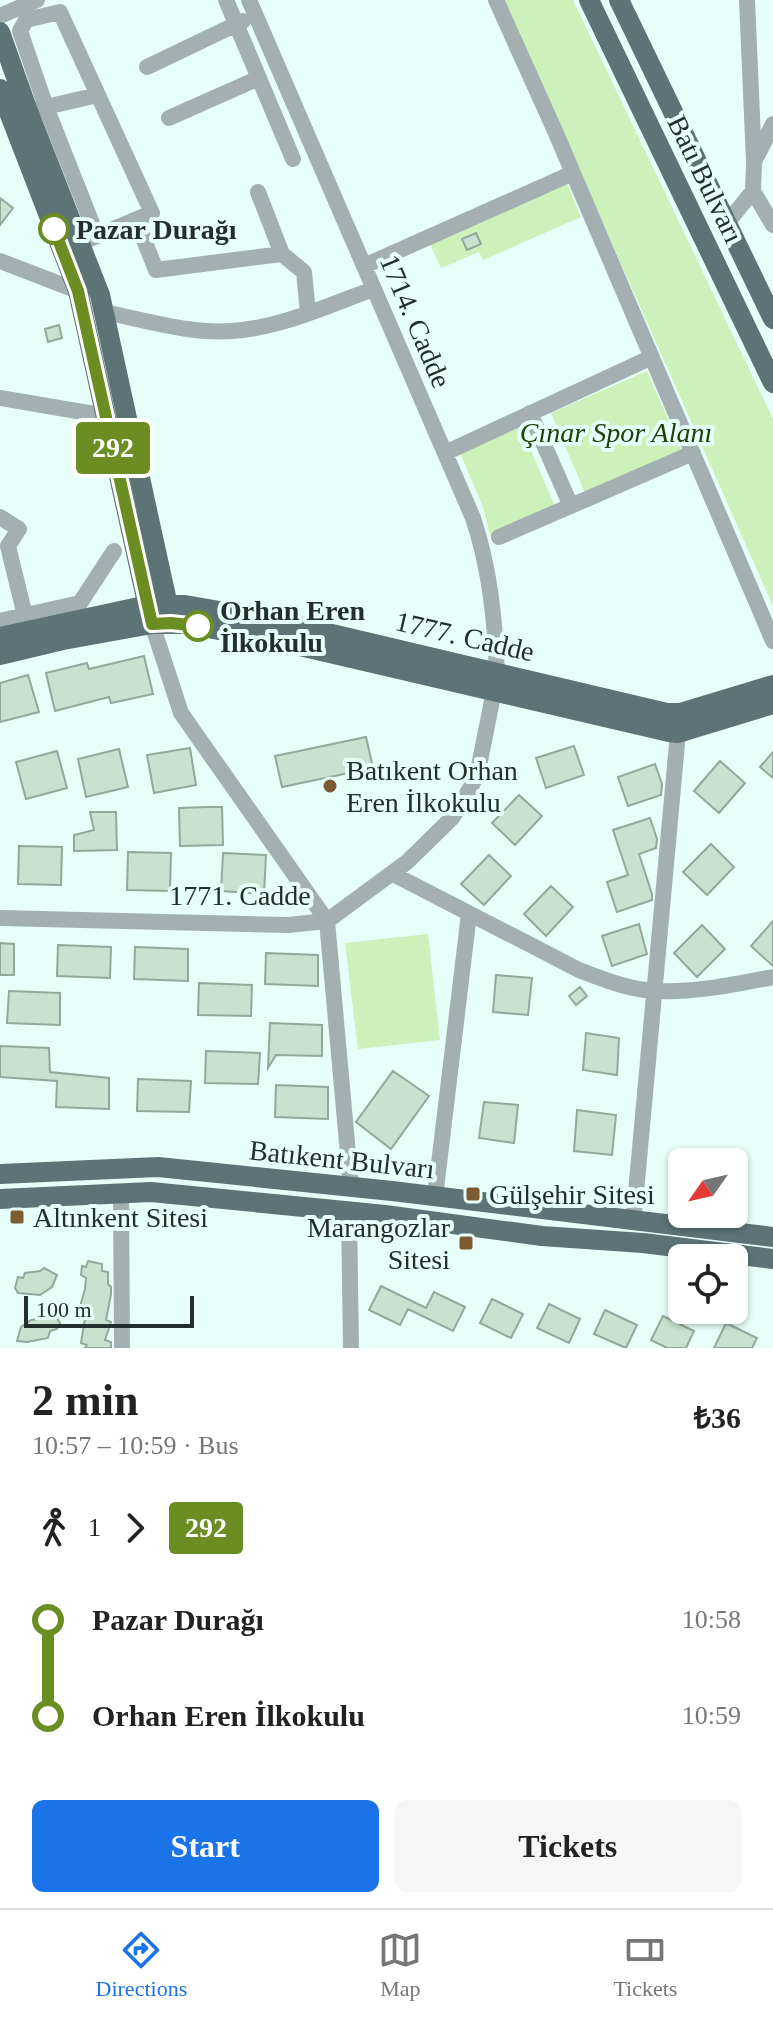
<!DOCTYPE html>
<html lang="en">
<head>
<meta charset="utf-8">
<style>
	:root { --surface:#fff; --page:#f6f6f6; --text:#222; --muted:#767676; --line:#e0e0e0; --accent:#1a73e8 }
	body { margin:0; font-family:"Times New Roman",serif; background:var(--page); color:var(--text); height:100vh; display:flex; flex-direction:column; font-size:30px; white-space:nowrap }
	* { box-sizing:border-box; margin:0 }
	p { font-size:26px; color:var(--muted) }
	.icon { flex:none; width:44px; height:44px; fill:none; stroke:currentColor; stroke-width:2; stroke-linecap:round; stroke-linejoin:round }
	.map { position:relative; height:1348px; overflow:hidden }
	.panel { display:flex; flex-direction:column; background:var(--surface); flex:1 }
	.panel>* { flex:none }
	.badge { padding:0 16px; border-radius:6px; font-size:28px; line-height:52px }
	.needle { width:52px; rotate:236deg }
	.fabs { position:absolute; left:668px; top:1148px; display:grid; gap:16px }
	.fabs a { display:grid; place-items:center; width:80px; height:80px; border-radius:12px; background:var(--surface); box-shadow:0 2px 6px #0004; font-size:40px }
	.scale { position:absolute; left:24px; bottom:20px; width:170px; box-sizing:border-box; padding-left:8px; border:4px solid #232f2c; border-top:0; font-size:22px; line-height:28px; white-space:nowrap; color:#232f2c; -webkit-text-stroke:6px #e6fff9; paint-order:stroke }
	.map>.badge { position:absolute; translate:-50% -50%; box-shadow:0 0 0 4px #fff }
	.legs { display:flex; align-items:center; gap:12px; height:88px; padding:0 32px; font-size:26px }
	.legs p { margin-inline-start:auto }
	.headline { display:flex; align-items:center; justify-content:space-between; height:136px; padding:0 32px }
	h1 { font-size:44px; font-weight:700; line-height:60px }
	.primary-button { display:flex; gap:16px; margin-top:auto; padding:16px 32px }
	.primary-button a { flex:1; height:92px; border-radius:12px; background:var(--accent); color:#fff; font-size:32px; font-weight:700; line-height:92px; text-align:center }
	.primary-button a+a { background:var(--page); color:var(--text) }
	ul { padding:0 32px; list-style:none }
	li { display:flex; align-items:center; gap:28px; height:96px; font-size:30px }
	li i { display:grid; place-items:center; width:12px; height:100%; margin:0 10px; background:currentColor }
	li i::after { content:''; width:20px; height:20px; margin:-10px; border:6px solid; border-radius:50%; background:var(--surface) }
	li p { margin-inline-start:auto }
	li:first-child i { background:linear-gradient(#0000 50%,currentColor 0) }
	li:last-child i { background:linear-gradient(currentColor 50%,#0000 0) }
	.tabs { display:flex; justify-content:space-around; align-items:center; height:112px; border-top:2px solid var(--line); background:var(--surface); font-size:22px; color:var(--muted) }
	.tabs a { display:grid; justify-items:center; gap:4px }
	.tabs .active { color:var(--accent) }
	.map>svg:first-child { display:block }
	.green { fill:#ccf1bb }
	.building { fill:#c8e1d1; stroke:#91a99a; stroke-width:2 }
	.lines { fill:none; stroke-linecap:round; stroke-linejoin:round }
	.minor { stroke:#a3b0b1; stroke-width:16 }
	.major { stroke:#5c7476; stroke-width:20 }
	.line-1-casing { stroke:#fff; stroke-width:18 }
	.line-1 { stroke:#6b8e23; stroke-width:12 }
	.stop-1-dot { fill:#fff; stroke:#6b8e23; stroke-width:4 }
	.poi-dot { fill:#7c5b31; stroke:#e6fff9; stroke-width:3 }
	.labels { text-anchor:middle; stroke-width:8; stroke-linejoin:round; paint-order:stroke }
	.street-label { font-size:28px; fill:#232f2c; stroke:#e6fff9 }
	.stop-label { font-size:28px; font-weight:bold; fill:#232f2c; stroke:#e6fff9; text-anchor:start }
	.park-label { font-size:28px; font-style:italic; fill:#1f4109; stroke:#e6fff9 }
	.poi-label { font-size:28px; fill:#232f2c; stroke:#e6fff9; text-anchor:start }
</style>
</head>
<body>
<div class="map">
<svg width="773" height="1348" viewBox="0 0 773 1348">
	<rect width="100%" height="100%" fill="#e6fff9"/>
	<path class="green" d="M504,0h69l200,419v187z
		M566,181l15,36 -98,43 -4,-8 -38,16 -12,-26z
		M647,371l35,80 -97,42 -34,-80z
		M520,426l35,80 -65,29 -7,-28 -23,-54z
		M428,934l12,106 -82,9 -13,-106z"/>
	<path class="building" d="M0,198l13,10 -13,17z
		M476,233l5,11 -14,6 -5,-11z
		M59,325l3,13 -14,4 -3,-13z
		M144,656l9,38 -42,9 -2,-6 -54,14 -9,-38 41,-10 2,6z
		M28,675l11,37 -39,10v-39z
		M366,737l7,31 -91,19 -7,-31z
		M574,746l10,29 -38,13 -10,-30z
		M190,748l6,37 -42,8 -7,-38z
		M119,749l9,38 -42,10 -8,-38z
		M57,751l10,37 -41,11 -10,-37z
		M773,752v26l-13,-11z
		M720,761l25,22 -26,30 -25,-22z
		M655,764l7,20 -1,11 -33,11 -10,-29z
		M519,795l23,21 -27,29 -23,-22z
		M207,807h15l1,38 -43,1 -1,-38z
		M90,812h26l1,38 -43,1v-16l20,-5z
		M650,818l7,21 -1,9 -17,6 13,40v6l-35,12 -10,-30 21,-7 -15,-45z
		M711,844l23,23 -27,28 -24,-23z
		M19,846l43,1 -1,38 -43,-1z
		M128,852l43,1 -1,38 -43,-1z
		M223,853l43,2 -2,39 -43,-3z
		M489,855l22,21 -27,29 -23,-21z
		M551,886l22,21 -27,29 -22,-22z
		M773,921v45l-22,-20z
		M639,924l8,30 -35,12 -10,-30z
		M702,925l23,24 -28,28 -23,-24z
		M0,943l14,1v31h-14z
		M58,945l53,2 -1,31 -53,-2z
		M135,947l53,2v32l-54,-2z
		M266,953l52,2v31l-53,-2z
		M496,975l36,3 -4,37 -35,-3z
		M199,983l53,2 -1,31 -53,-1z
		M580,987l7,9 -11,9 -7,-9z
		M9,991l51,2v32l-53,-2z
		M270,1023l52,2v31l-46,-1 -8,13z
		M586,1033l33,5 -2,37 -34,-5z
		M0,1046l49,2 1,24 59,6v31l-53,-2 1,-26 -57,-4z
		M206,1051l54,2 -2,31 -53,-1z
		M393,1071l36,25 -38,53 -35,-27z
		M138,1079l53,2 -2,31 -52,-1z
		M276,1085l52,2v32l-53,-2z
		M484,1102l34,3 -4,38 -35,-5z
		M577,1110l39,5 -4,40 -38,-4z
		M88,1261l14,3v7l6,1v12l3,3v7l-5,26 5,2 -6,18 6,2v6h-26l2,-3 -6,-2 5,-31 -7,-2 6,-21 1,-11 -5,-3 1,-9 4,1z
		M44,1268l13,7 -5,12 -12,8 -22,-2 -3,-5 3,-11 5,1 2,-5 15,-2z
		M381,1286l45,22 8,-16 31,15 -12,24 -45,-22 -8,16 -31,-15z
		M492,1299l31,15 -12,24 -31,-15z
		M549,1304l31,15 -11,24 -32,-15z
		M605,1310l32,15 -11,23 -32,-14z
		M44,1313l11,1 5,9 -3,6 -7,2 -2,7 -21,4 -10,-1 4,-14 10,-7 13,-2z
		M663,1316l31,15 -8,17h-19l-16,-8z
		M726,1323l31,15 -5,10h-38z"/>
	<g class="lines">
		<path class="minor" d="M226,0l67,159
			M249,0l224,518c17,51 22,102 24,155
			M496,0l59,131 218,510
			M0,16l37,-16
			M147,67l96,-46
			M37,109l61,-14
			M169,118l90,-40
			M755,160l18,-36
			M753,191l20,34
			M258,192l24,62 22,18 4,41
			M727,223l26,-32 1,-29 -7,-162
			M140,230l16,40 126,-16
			M80,243l72,-30 -92,-201 -34,8 -6,11 26,76 51,129
			M0,261l78,30
			M364,266l209,-93
			M104,312c41,8 85,22 128,19 49,-3 96,-26 142,-42
			M0,398l106,18
			M530,413l41,93
			M445,453l207,-96
			M0,517l19,12 -11,17 19,78
			M499,537l194,-84
			M0,621l80,-18 34,-52
			M152,624l29,89 146,208 24,266
			M393,874l186,96c24,9 50,20 77,21 39,2 79,-7 117,-14
			M0,918l288,7 39,-4 80,-59 45,-44 19,-31 7,-16 16,-80
			M121,1193l1,155
			M435,1197l34,-283
			M349,1212l2,136
			M634,1214l44,-481"/>
		<path class="major" d="M589,0l184,383
			M619,0l154,319
			M0,32l28,79 72,184 70,320
			M0,89l78,202 72,325
			M0,637l148,-32h37l92,16 390,92h13l93,-28
			M0,655l63,-15 89,-16h34l88,16 395,92 9,1 95,-29
			M0,1174l158,-7 234,24 381,46
			M0,1199l151,-7 234,23 157,21 101,7 130,16"/>
	</g>
	<g class="lines">
		<defs>
			<path id="line-1" d="M54,229l24,62 74,333 19,-1 27,3"/>
		</defs>
		<use href="#line-1" class="line-1-casing"/>
		<use href="#line-1" class="line-1"/>
	</g>
	<g class="stop-1-dot">
		<circle cx="54" cy="229" r="14"/>
		<circle cx="198" cy="626" r="14"/>
	</g>
	<g class="poi-dot">
		<circle cx="330" cy="786" r="8"/>
		<rect x="465" y="1186" width="16" height="16" rx="4"/>
		<rect x="9" y="1209" width="16" height="16" rx="4"/>
		<rect x="458" y="1235" width="16" height="16" rx="4"/>
	</g>
	<g class="labels">
		<g class="street-label">
			<text transform="translate(706 179) rotate(64)" y="10">Batı Bulvarı</text>
			<text transform="translate(416 321) rotate(67)" y="10">1714. Cadde</text>
			<text transform="translate(465 636) rotate(13)" y="10">1777. Cadde</text>
			<text x="240" y="905">1771. Cadde</text>
			<text transform="translate(342 1159) rotate(6)" y="10">Batıkent Bulvarı</text>
		</g>
		<g class="stop-label">
			<text x="76" y="239">Pazar Durağı</text>
			<text x="220" y="620">Orhan Eren<tspan x="220" dy="32">İlkokulu</tspan></text>
		</g>
		<g class="park-label">
			<text x="616" y="442">Çınar Spor Alanı</text>
		</g>
		<g class="poi-label">
			<text x="346" y="780">Batıkent Orhan<tspan x="346" dy="32">Eren İlkokulu</tspan></text>
			<text x="489" y="1204">Gülşehir Sitesi</text>
			<text x="33" y="1227">Altınkent Sitesi</text>
			<text x="450" y="1237" text-anchor="end">Marangozlar<tspan x="450" dy="32">Sitesi</tspan></text>
		</g>
	</g>
</svg>
<div class="fabs">
<a><svg class="needle" viewBox="-14 -14 28 28"><path d="M0-13l5 13h-10z" fill="#e53935"/><path d="M0 13l5-13h-10z" fill="#767676"/></svg></a>
<a><svg class="icon" aria-label="locate" viewBox="0 0 24 24"><circle cx="12" cy="12" r="6"/><path d="M12 2v4M12 18v4M2 12h4M18 12h4"/></svg></a>
</div>
<div class="scale">100 m</div>
<b class="badge" style="left:113px;top:448px;background:#6b8e23;color:#fff">292</b>
</div>
<section class="panel">
<div class="headline"><div><h1>2 min</h1><p>10:57 – 10:59 · Bus</p></div><b>₺36</b></div>
<div class="legs"><svg class="icon" aria-label="walk" viewBox="0 0 24 24"><circle cx="13" cy="4" r="2"/><path d="M13 8l-2 6 4 7M11 14l-3 7M7 12l3-4h3l4 4"/></svg>1<svg class="icon" aria-label="forward" viewBox="0 0 24 24"><path d="M9 5l7 7-7 7"/></svg><b class="badge" style="background:#6b8e23;color:#fff">292</b></div>
<ul>
<li><i style="color:#6b8e23"></i><b>Pazar Durağı</b><p>10:58</p></li>
<li><i style="color:#6b8e23"></i><b>Orhan Eren İlkokulu</b><p>10:59</p></li>
</ul>
<div class="primary-button"><a>Start</a><a>Tickets</a></div>
</section>
<nav class="tabs">
<a class="active"><svg class="icon" aria-label="directions" viewBox="0 0 24 24"><path d="M12 3l9 9-9 9-9-9zM9 14v-3h6M13 9l2 2-2 2"/></svg>Directions</a>
<a><svg class="icon" aria-label="map" viewBox="0 0 24 24"><path d="M3 6l6-2 6 2 6-2v14l-6 2-6-2-6 2zM9 4v14M15 6v14"/></svg>Map</a>
<a><svg class="icon" aria-label="tickets" viewBox="0 0 24 24"><path d="M3 7h18v10H3zM15 7v10"/></svg>Tickets</a>
</nav>
</body>
</html>
